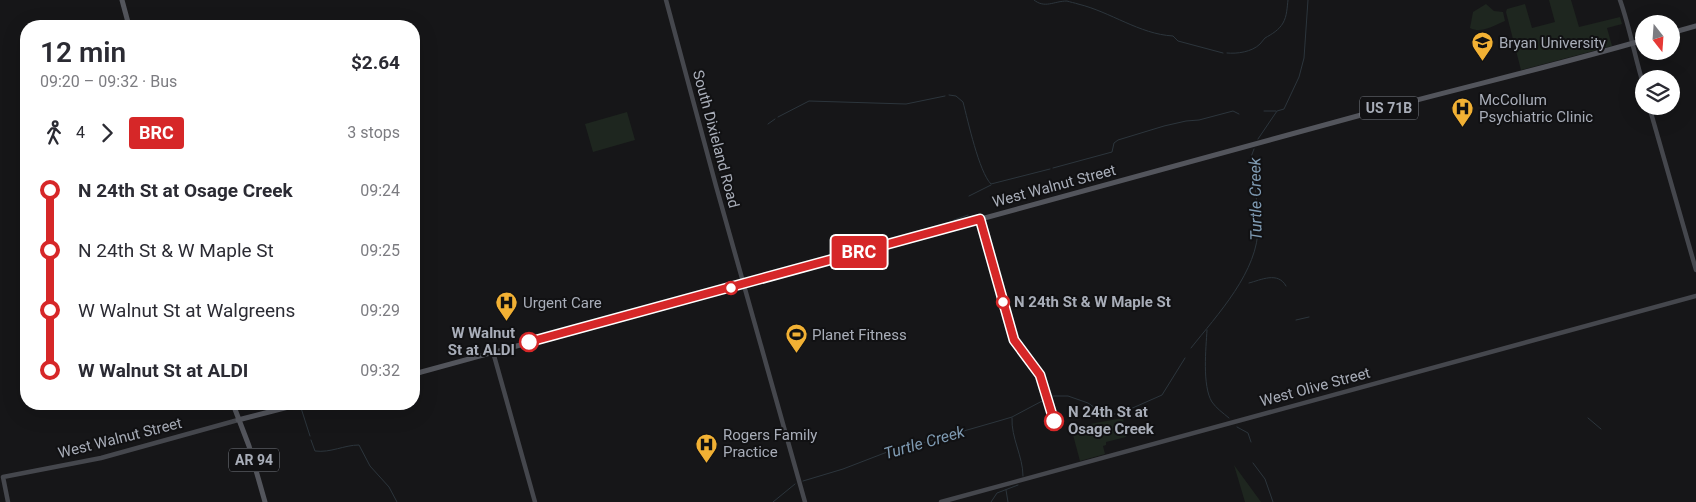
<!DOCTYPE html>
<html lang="en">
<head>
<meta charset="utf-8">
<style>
	:root { --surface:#fff; --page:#f7f7f7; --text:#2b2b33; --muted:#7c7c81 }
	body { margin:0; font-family:Roboto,sans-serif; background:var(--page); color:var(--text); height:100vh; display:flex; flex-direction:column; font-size:19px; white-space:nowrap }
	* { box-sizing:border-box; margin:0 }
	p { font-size:16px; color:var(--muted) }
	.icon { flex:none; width:28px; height:28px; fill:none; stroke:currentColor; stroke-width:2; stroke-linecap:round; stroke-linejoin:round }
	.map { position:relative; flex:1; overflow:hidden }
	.details { position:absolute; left:20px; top:20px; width:400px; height:390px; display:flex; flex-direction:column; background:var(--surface); border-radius:20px; box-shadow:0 5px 20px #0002 }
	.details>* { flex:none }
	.badge { padding:0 10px; border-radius:4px; font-size:18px; line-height:32px }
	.needle { width:32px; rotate:163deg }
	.fabs { position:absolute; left:1635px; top:15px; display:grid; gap:10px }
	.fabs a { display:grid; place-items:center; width:45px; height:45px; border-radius:50%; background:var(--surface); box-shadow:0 5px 20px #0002; font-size:25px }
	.map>.badge { position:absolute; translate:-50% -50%; box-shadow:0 0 0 2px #fff }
	.legs { display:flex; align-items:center; gap:8px; height:55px; padding:0 20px; font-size:16px }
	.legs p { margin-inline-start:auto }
	.headline { display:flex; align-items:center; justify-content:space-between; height:85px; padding:0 20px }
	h1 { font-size:28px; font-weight:600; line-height:38px }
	ul { padding:0 20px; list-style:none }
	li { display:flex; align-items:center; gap:18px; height:60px; font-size:19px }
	li i { display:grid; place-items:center; width:8px; height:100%; margin:0 6px; background:currentColor }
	li i::after { content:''; width:12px; height:12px; margin:-6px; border:4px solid; border-radius:50%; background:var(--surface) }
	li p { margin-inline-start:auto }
	li:first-child i { background:linear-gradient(#0000 50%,currentColor 0) }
	li:last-child i { background:linear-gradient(currentColor 50%,#0000 0) }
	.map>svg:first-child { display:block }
	.green { fill:#1e261f }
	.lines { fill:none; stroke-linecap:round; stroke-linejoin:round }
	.stream { stroke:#2c353c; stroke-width:1 }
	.secondary { stroke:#45474d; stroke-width:4.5 }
	.primary { stroke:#53555c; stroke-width:5 }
	.line-1-casing { stroke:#fff; stroke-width:11 }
	.line-1 { stroke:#d62728; stroke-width:8 }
	.stop-1-dot { fill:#fff; stroke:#d62728; stroke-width:2.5 }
	.labels { text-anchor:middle; stroke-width:4; stroke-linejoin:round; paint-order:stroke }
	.shield { fill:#111113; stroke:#7b7e86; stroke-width:1 }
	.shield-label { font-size:14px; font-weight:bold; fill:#a8adb8 }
	.poi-label { font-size:15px; fill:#a8adb8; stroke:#111113; text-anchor:start }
	.street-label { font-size:15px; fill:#a8adb8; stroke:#111113 }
	.stop-label { font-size:15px; font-weight:bold; fill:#a8adb8; stroke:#111113; text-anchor:start }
	.water-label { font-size:16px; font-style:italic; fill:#7f9bb3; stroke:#111113 }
</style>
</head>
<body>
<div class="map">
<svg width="1696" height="502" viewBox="0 0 1696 502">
	<rect width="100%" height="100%" fill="#161618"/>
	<path class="green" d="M1549,0h22l8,27 41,-10 2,7 -15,4 5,18 -91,24 -15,-58 1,-3 18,-5 7,24 23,-6z
		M1486,4l8,7 9,1 2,9c-11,4 -23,13 -35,7l3,-16z
		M627,112l8,28 -42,12 -8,-28z
		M1123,418l3,19 -20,5v3l-3,1 2,8 -25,7 -8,-30 1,-4z
		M1234,465l27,37h-16z"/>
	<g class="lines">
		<path class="stream" d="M1034,0c11,9 20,1 33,1 3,1 8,2 11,3 33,8 61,30 95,32l5,5 45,12
			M1227,53c10,1 25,-1 33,-9 2,-2 3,-4 5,-6 7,-4 14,-8 18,-15 4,-7 4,-15 5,-23
			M949,95l7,1 7,6c5,19 16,70 28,82l59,-15
			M1264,111h12
			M778,117l31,-16 97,3 39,-8
			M768,124l7,-5
			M1258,139l19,-28 7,-2 15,-32 5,-19 4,-58
			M1053,168l59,-16 2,-9 4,-3 46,-14 22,-5 13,-1 34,-9 6,3
			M969,196l22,-11
			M954,220l14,-5
			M1249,283c12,-3 29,-12 37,3
			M1296,320l13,-3
			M1207,330c-1,18 -5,56 5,72 4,6 11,11 17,16
			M1191,348c26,-33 68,-77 67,-122 0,-22 -4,-46 -7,-69l3,-8
			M1052,396h16l20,7 16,11h11l13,-4 34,-15 23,-37
			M301,408l9,28
			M1012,418c-1,20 11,38 11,58
			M1588,418l13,11
			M1237,427l11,6 3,9
			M311,440l4,11c16,2 29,-6 44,-6l11,21 19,21 8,15
			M1253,463l12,16 8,23
			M803,481l40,-12 52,-20 27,-6 80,-23 10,-3 32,-17
			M1006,490l2,12
			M773,502l22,-18
			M991,502l6,-9 21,-8"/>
		<path class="secondary" d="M666,0l50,186 89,316
			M1620,0c10,28 15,58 24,87
			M1649,106l47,164
			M493,352l42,150
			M8,502l-5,-25 98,-19 137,-38
			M941,502l755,-206"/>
		<path class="primary" d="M122,0l7,26
			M1671,33l25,-7
			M414,374l980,-268c83,-22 167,-42 250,-66
			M233,404l16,42 16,56
			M238,420l62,-16"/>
	</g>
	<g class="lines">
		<defs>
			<path id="line-1" d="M529,342l451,-123 34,121 26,35 14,46"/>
		</defs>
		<use href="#line-1" class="line-1-casing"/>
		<use href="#line-1" class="line-1"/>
	</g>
	<defs>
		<symbol id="university-pin" viewBox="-11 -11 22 30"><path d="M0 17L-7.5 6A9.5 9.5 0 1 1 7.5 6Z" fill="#f2b134" stroke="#111113"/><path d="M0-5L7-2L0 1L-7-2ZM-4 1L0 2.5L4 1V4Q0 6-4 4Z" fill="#111"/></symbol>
		<symbol id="hospital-pin" viewBox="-11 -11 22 30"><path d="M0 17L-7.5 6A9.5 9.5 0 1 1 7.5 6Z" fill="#f2b134" stroke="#111113"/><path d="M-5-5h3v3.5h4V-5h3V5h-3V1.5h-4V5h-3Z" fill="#111"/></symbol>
		<symbol id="stadium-pin" viewBox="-11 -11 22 30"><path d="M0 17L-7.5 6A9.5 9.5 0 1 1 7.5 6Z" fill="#f2b134" stroke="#111113"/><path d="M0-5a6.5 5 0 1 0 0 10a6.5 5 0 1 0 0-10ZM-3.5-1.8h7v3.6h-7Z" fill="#111"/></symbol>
	</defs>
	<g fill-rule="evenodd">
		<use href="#university-pin" x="1470" y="30" width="25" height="34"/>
		<use href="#hospital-pin" x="1450" y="96" width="25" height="34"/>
		<use href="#hospital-pin" x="494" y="290" width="25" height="34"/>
		<use href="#stadium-pin" x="784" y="322" width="25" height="34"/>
		<use href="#hospital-pin" x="694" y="432" width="25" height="34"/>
	</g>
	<g class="stop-1-dot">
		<circle cx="731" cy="288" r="6"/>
		<circle cx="1003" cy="302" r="6"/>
		<circle cx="529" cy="342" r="9"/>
		<circle cx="1054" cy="421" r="9"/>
	</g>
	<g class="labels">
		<g class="shield">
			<rect x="1360" y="96.5" width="58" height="23" rx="4"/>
			<rect x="229" y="448.5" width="50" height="23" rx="4"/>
		</g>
		<g class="shield-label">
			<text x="1389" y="113">US 71B</text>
			<text x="254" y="465">AR 94</text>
		</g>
		<g class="poi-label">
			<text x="1499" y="48">Bryan University</text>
			<text x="1479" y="105">McCollum<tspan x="1479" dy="17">Psychiatric Clinic</tspan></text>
			<text x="523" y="308">Urgent Care</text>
			<text x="812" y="340">Planet Fitness</text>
			<text x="723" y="440">Rogers Family<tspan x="723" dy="17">Practice</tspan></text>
		</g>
		<g class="street-label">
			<text transform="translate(716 139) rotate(75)" y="5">South Dixieland Road</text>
			<text transform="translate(1054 186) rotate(-15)" y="5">West Walnut Street</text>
			<text transform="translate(1315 387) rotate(-15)" y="5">West Olive Street</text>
			<text transform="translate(120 438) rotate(-14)" y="5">West Walnut Street</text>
		</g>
		<g class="stop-label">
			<text x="1014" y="307">N 24th St &amp; W Maple St</text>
			<text x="515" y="338" text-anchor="end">W Walnut<tspan x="515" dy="17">St at ALDI</tspan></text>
			<text x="1068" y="417">N 24th St at<tspan x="1068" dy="17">Osage Creek</tspan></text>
		</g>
		<g class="water-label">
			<text transform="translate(1255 199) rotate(-91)" y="6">Turtle Creek</text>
			<text transform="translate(924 442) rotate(-16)" y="6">Turtle Creek</text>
		</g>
	</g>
</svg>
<div class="fabs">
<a><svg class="needle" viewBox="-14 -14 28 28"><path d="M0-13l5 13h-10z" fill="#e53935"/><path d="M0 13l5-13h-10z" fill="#7c7c81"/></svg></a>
<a><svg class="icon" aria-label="layers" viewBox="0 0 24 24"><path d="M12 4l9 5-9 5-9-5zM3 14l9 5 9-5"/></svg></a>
</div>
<b class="badge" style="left:859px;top:252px;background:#d62728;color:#fff">BRC</b>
<section class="details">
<div class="headline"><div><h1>12 min</h1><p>09:20 – 09:32 · Bus</p></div><b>$2.64</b></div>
<div class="legs"><svg class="icon" aria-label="walk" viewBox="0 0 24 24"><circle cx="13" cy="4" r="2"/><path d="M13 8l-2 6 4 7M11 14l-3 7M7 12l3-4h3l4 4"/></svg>4<svg class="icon" aria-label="forward" viewBox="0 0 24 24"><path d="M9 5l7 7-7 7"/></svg><b class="badge" style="background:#d62728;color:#fff">BRC</b><p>3 stops</p></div>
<ul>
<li><i style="color:#d62728"></i><b>N 24th St at Osage Creek</b><p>09:24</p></li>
<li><i style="color:#d62728"></i><span>N 24th St &amp; W Maple St</span><p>09:25</p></li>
<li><i style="color:#d62728"></i><span>W Walnut St at Walgreens</span><p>09:29</p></li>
<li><i style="color:#d62728"></i><b>W Walnut St at ALDI</b><p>09:32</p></li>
</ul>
</section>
</div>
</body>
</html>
